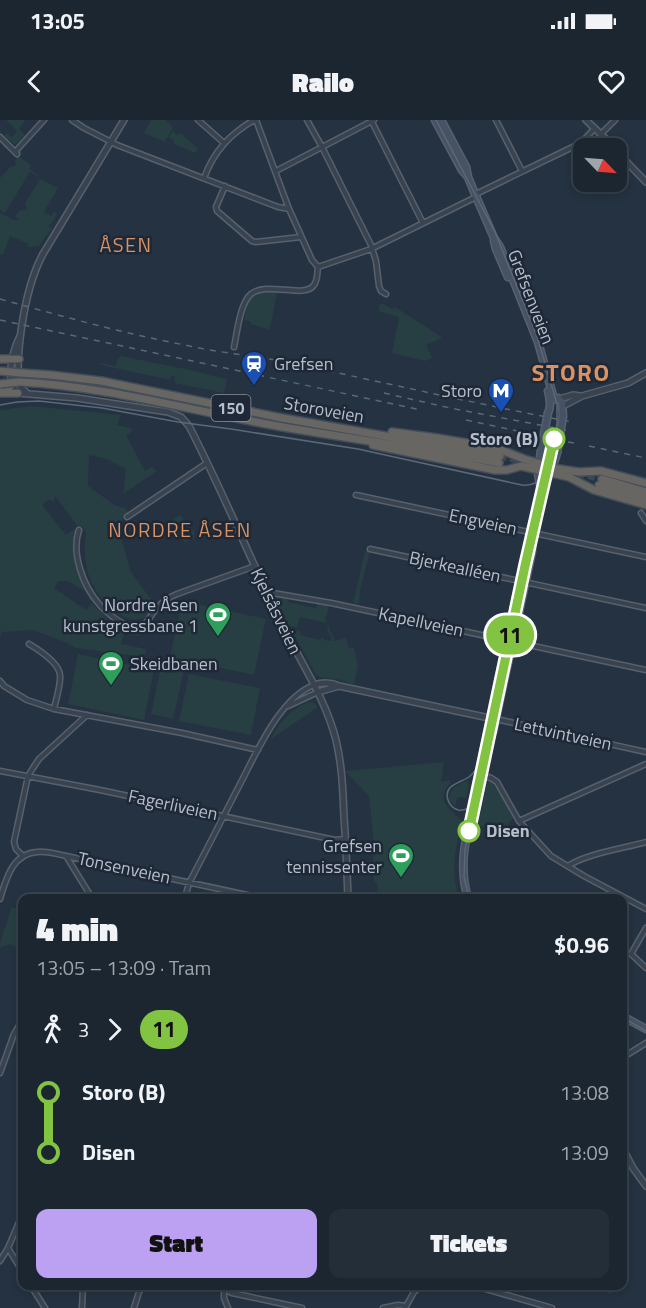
<!DOCTYPE html>
<html lang="en">
<head>
<meta charset="utf-8">
<style>
	:root { --surface:#1b2631; --page:#242e39; --text:#f1f3f6; --muted:#a0a5ab; --line:#39434d; --accent:#bca0f2 }
	body { margin:0; font-family:"Titillium Web",sans-serif; background:var(--page); color:var(--text); height:100vh; display:flex; flex-direction:column; font-size:22px; white-space:nowrap }
	* { box-sizing:border-box; margin:0 }
	p { font-size:20px; color:var(--muted) }
	.icon { flex:none; width:33px; height:33px; fill:none; stroke:currentColor; stroke-width:2; stroke-linecap:round; stroke-linejoin:round }
	.map { position:relative; flex:1; overflow:hidden }
	.sheet { position:absolute; left:18px; top:774px; width:609px; height:396px; display:flex; flex-direction:column; background:var(--surface); border-radius:12px; box-shadow:0 3px 9px #0003,0 0 0 2px var(--line) }
	.sheet>* { flex:none }
	.badge { padding:0 12px; border-radius:20px; font-size:21px; line-height:39px }
	.needle { width:39px; rotate:115deg }
	.tools { position:absolute; left:573px; top:18px; display:grid; gap:12px }
	.tools a { display:grid; place-items:center; width:54px; height:54px; border-radius:12px; background:var(--surface); box-shadow:0 3px 9px #0003,0 0 0 2px var(--line); font-size:30px }
	.map>.badge { position:absolute; translate:-50% -50%; box-shadow:0 0 0 3px #fff }
	.legs { display:flex; align-items:center; gap:9px; height:66px; padding:0 18px; font-size:20px }
	.legs p { margin-inline-start:auto }
	.headline { display:flex; align-items:center; justify-content:space-between; height:102px; padding:0 18px }
	h1 { font-size:33px; font-weight:800; line-height:45px }
	.action { display:flex; gap:12px; margin-top:auto; padding:12px 18px }
	.action a { flex:1; height:69px; border-radius:12px; background:var(--accent); color:#111; font-size:24px; font-weight:800; line-height:69px; text-align:center }
	.action a+a { background:var(--page); color:var(--text) }
	ul { padding:0 18px; list-style:none }
	li { display:flex; align-items:center; gap:21px; height:60px; font-size:22px }
	li i { display:grid; place-items:center; width:9px; height:100%; margin:0 8px; background:currentColor }
	li i::after { content:''; width:15px; height:15px; margin:-8px; border:4px solid; border-radius:50%; background:var(--surface) }
	li p { margin-inline-start:auto }
	li:first-child i { background:linear-gradient(#0000 50%,currentColor 0) }
	li:last-child i { background:linear-gradient(currentColor 50%,#0000 0) }
	.status { display:flex; justify-content:space-between; align-items:center; height:42px; padding:0 30px; background:var(--surface); direction:ltr }
	.status svg { height:16px; fill:currentColor }
	header { display:flex; justify-content:space-between; align-items:center; height:78px; padding:0 18px; background:var(--surface); font-size:27px; font-weight:800 }
	.map>svg:first-child { display:block }
	.green { fill:#273f42 }
	.lines { fill:none; stroke-linecap:round; stroke-linejoin:round }
	.trunk-tunnel { stroke:#3a4756; stroke-width:7; stroke-dasharray:7 3.5; stroke-linecap:butt }
	.minor-casing { stroke:#57616e; stroke-width:7 }
	.tertiary-casing { stroke:#57616e; stroke-width:8 }
	.secondary-casing { stroke:#57616e; stroke-width:9 }
	.trunk-casing { stroke:#444e5b; stroke-width:10 }
	.minor { stroke:#394350; stroke-width:4 }
	.tertiary { stroke:#394350; stroke-width:5 }
	.secondary { stroke:#475264; stroke-width:6 }
	.trunk { stroke:#676663; stroke-width:7 }
	.tram { stroke:#5b6878; stroke-width:1.5 }
	.rail { stroke:#5b6878; stroke-width:1.5; stroke-dasharray:6 6; stroke-linecap:butt }
	.secondary-bridge-casing { stroke:#57616e; stroke-width:9; stroke-linecap:butt }
	.trunk-bridge-casing { stroke:#444e5b; stroke-width:10; stroke-linecap:butt }
	.secondary-bridge { stroke:#475264; stroke-width:6 }
	.trunk-bridge { stroke:#676663; stroke-width:7 }
	.line-1-casing { stroke:#fff; stroke-width:14 }
	.line-1 { stroke:#82c341; stroke-width:9 }
	.stop-1-dot { fill:#fff; stroke:#82c341; stroke-width:3 }
	.labels { text-anchor:middle; stroke-width:5; stroke-linejoin:round; paint-order:stroke }
	.shield { fill:#1e2836; stroke:#88919e; stroke-width:1.5 }
	.shield-label { font-size:16px; font-weight:bold; fill:#b5becb }
	.street-label { font-size:18px; fill:#b5becb; stroke:#1e2836 }
	.poi-label { font-size:18px; fill:#b5becb; stroke:#1e2836; text-anchor:end }
	.stop-label { font-size:18px; font-weight:bold; fill:#b5becb; stroke:#1e2836; text-anchor:end }
	.neighbourhood-label { font-size:20px; letter-spacing:1.5px; fill:#d99263; stroke:#1e2836 }
	.district-label { font-size:24px; font-weight:bold; letter-spacing:1.5px; fill:#d99263; stroke:#1e2836 }
</style>
</head>
<body>
<div class="status"><b>13:05</b><svg viewBox="0 0 49 12"><path d="M0 12V9h3v3zM5 12V6h3v6zM10 12V3h3v9zM15 12V0h3v12zM26 1h20v11H26zM47 4h2v5h-2z"/></svg></div>
<header><svg class="icon" aria-label="back" viewBox="0 0 24 24"><path d="M15 5l-7 7 7 7"/></svg>Railo<svg class="icon" aria-label="heart" viewBox="0 0 24 24"><path d="M12 20l-8-8c-3-5 5-10 8-4 3-6 11-1 8 4z"/></svg></header>
<div class="map">
<svg width="646" height="1188" viewBox="0 0 646 1188">
	<rect width="100%" height="100%" fill="#243241"/>
	<path class="green" d="M6,0h19l-6,9 6,6 -9,9h-2l-10,-8 3,-3 5,4 5,-6z
		M151,0h15l7,7 -8,15 -21,-9z
		M173,11l4,4 4,-2 17,16 -3,4 -21,-9v-3l-5,-4z
		M20,37l11,8 -2,4 9,6v1l-8,-4 -25,41 -5,-3v-32l11,-12 2,1 3,-3 -1,-3 2,-3z
		M40,59l18,9 -14,24 7,4 3,-4 3,2 -5,9 -3,2 -3,-1 6,4 -13,18 -11,1 1,-3 -19,-8 -7,19 -3,-1v-41l14,7h6l-5,-3 4,-6 7,-2 1,-2 -2,-4z
		M264,172h13l-7,37h-2l-17,-5v-2l-7,-2c3,-15 2,-24 20,-28z
		M380,184h5l1,2 7,3 2,-2 45,29 2,2 -16,7 6,13 -7,3 -33,-8 7,-36 -21,-6z
		M121,236l69,14 37,9 -3,14 -49,-10v-7h-4l-1,4 -69,-15v-2l15,3 1,-6z
		M31,286l90,9 -4,10 13,3 3,3 -7,4 19,36 7,-4 5,4 -34,23 3,-25 -19,-10 -18,-4 -1,31 28,20 9,2 4,5 -6,3 -2,20 9,34 25,35 -7,12c-6,1 -12,4 -18,2 -22,-6 -40,-32 -44,-54 -2,-11 -1,-22 0,-33l-4,-5h-4l-23,-31 -1,5 -6,-1 -6,5 24,30 9,-6 1,2 -3,19 3,17 9,24 -18,-10h-8l-5,7 32,22 6,-7 1,2 14,13 -3,9 25,4 12,-1 1,3 -3,3 -15,-2 -3,10 25,5 -2,8 -68,-9 -9,-5 -34,-13 -31,2 -2,5v-227z
		M181,395l5,9 8,7v7l-9,4 -11,-8 2,-10 -3,-5z
		M365,431l5,1 -10,38 -1,14 -6,-1z
		M278,475l11,2 -1,5 28,6 1,-4 11,1v7l-3,6 2,5 -27,-6 -3,10 -7,-1 -5,2 -12,-27 1,-3z
		M182,481l84,18 -12,56 -84,-18z
		M328,505l7,16 11,-3 3,10h5l4,17 -4,20 -13,-5 -20,-3 -5,-2 -24,-44 1,-1 7,1v4l20,5 1,-2h3v2l7,1 1,-4 -3,-1 1,-2 -3,-3z
		M78,534l76,16 -10,50 -76,-16z
		M161,546l23,5 -11,48 -22,-5z
		M189,554l71,14 -9,47 -72,-14z
		M310,582l4,1 4,4 -47,32c6,-15 23,-33 39,-37z
		M444,642l-3,20 9,-2v3c-10,11 -8,23 5,30v2l7,5c-6,26 -12,52 -3,78h-81l-1,-16 -3,-1 -1,-24 1,-12 -5,-49 -24,-25z
		M468,660l-1,3 2,1 -3,14 -8,-1 -3,10 -6,-7c0,-13 9,-15 19,-20z
		M490,660l5,4 18,34 -6,8h-29l9,-43z
		M11,787l11,3v43h-2c-5,-8 -10,-12 -20,-5 0,-14 9,-25 11,-41z"/>
	<g class="lines">
		<path class="trunk-tunnel" d="M500,336l26,6
			M578,353l24,6"/>
		<defs>
			<path id="minor" d="M72,0l12,8 33,17 161,62 11,2
				M198,0l26,23
				M307,0l15,27 49,98 5,16 3,25 2,5 5,3
				M371,0l52,103
				M496,0l26,51
				M601,14l14,-14
				M0,17l17,17
				M15,32l29,-32
				M276,51l98,-51
				M204,58c10,-27 26,-44 50,-58
				M225,66l-9,21 1,4 35,30 4,1 45,-5
				M476,74l105,-51 14,-15
				M318,147l53,-18 105,-52
				M234,227c3,-14 6,-44 17,-53 16,-13 54,5 63,-9 4,-5 3,-13 4,-18l-6,-7 -23,-51 -33,-89
				M356,375l290,62
				M641,393l5,8
				M127,397l80,-54
				M79,410c-8,23 4,56 20,74 4,5 9,9 14,13 7,5 16,11 26,9 10,-2 12,-13 19,-19 5,-6 12,-10 19,-13l78,-28
				M370,429l276,59
				M267,472l64,11 315,67
				M29,524c10,6 30,19 31,31 1,10 -4,24 -6,34
				M0,561l4,5 23,14 27,9 128,24 76,17
				M288,586l30,-14
				M496,599l150,33
				M0,651l100,19 235,50 10,-1
				M479,655l12,3 6,4 22,39 32,35 33,20 62,33
				M519,701l127,-57
				M23,736l-7,-7 -2,-7 14,-66 5,-8 6,-9 48,-44
				M66,736l26,42
				M568,746c17,-12 57,-18 78,-24
				M185,778l4,-15c17,-32 33,-64 49,-95 17,-32 41,-90 76,-103
				M0,779c6,-20 12,-45 37,-47 9,-1 20,2 29,4l195,42
				M646,808l-15,26 15,14
				M622,938l24,-15
				M0,953l14,-39 6,-10 2,-1
				M8,1128l14,23
				M0,1141l8,-13 14,-33
				M31,1166l14,22
				M221,1166l3,3v9l4,10
				M475,1166l77,22
				M224,1169l8,4 70,15
				M610,1169l1,-3
				M82,1188l1,-22
				M134,1188l5,-16 4,-6
				M383,1188l15,-3 8,1
				M405,1188l9,-16 7,-6"/>
			<path id="tertiary" d="M586,0l29,28
				M616,31l30,31
				M20,216c-7,14 -16,47 -2,57l59,5 91,14 13,5 8,9c33,64 60,130 91,194 19,40 45,77 56,120 6,25 7,51 8,77 2,27 3,54 4,81
				M26,272l-6,-5 -2,-5c-1,-38 7,-95 25,-128l81,-134
				M559,279l14,-4 7,1
				M563,286l19,-10 46,-13 18,-10
				M314,565c9,-3 16,-3 25,1l155,33
				M318,572l21,-6
				M622,1027l11,21 13,18"/>
			<path id="secondary" d="M435,0l27,50 6,7
				M441,0l25,47 2,10 7,17 19,44 6,9 38,95 16,57
				M494,121l2,8 12,28
				M548,271c2,7 3,16 0,22
				M552,280l6,-2 4,4 1,14
				M541,330l-3,24 3,16
				M487,619l6,-7 39,-180v-12
				M468,778c-12,-37 2,-74 9,-112 14,-78 32,-155 49,-232l6,-21 9,-43 10,-17 6,-20
				M622,896l24,13"/>
			<path id="trunk" d="M0,239h19
				M21,253l30,2 50,6 181,37 218,38
				M19,262c83,4 162,26 242,41 80,15 159,24 238,40
				M0,271l9,-4 6,-5
				M0,273h18
				M392,312l45,6 59,10 28,11 35,10 20,3 22,-1 45,12
				M373,325l122,25h12l14,-4 9,2 39,9 25,13 52,15
				M602,359l44,13
				M599,365l47,13"/>
		</defs>
		<use href="#minor" class="minor-casing"/>
		<use href="#tertiary" class="tertiary-casing"/>
		<use href="#secondary" class="secondary-casing"/>
		<use href="#trunk" class="trunk-casing"/>
		<use href="#minor" class="minor"/>
		<use href="#tertiary" class="tertiary"/>
		<use href="#secondary" class="secondary"/>
		<use href="#trunk" class="trunk"/>
		<path class="tram" d="M436,0l59,112 42,104 20,68v20l-22,103 -7,24 -63,299 -1,27 5,21
			M0,285l17,-3 22,-1 63,7 76,14 53,7 127,20 164,36c11,1 18,-3 23,-11
			M475,680c-3,7 -8,11 -17,10 -5,-2 -8,-4 -10,-10 -5,-15 12,-17 21,-23 6,-5 9,-10 11,-17
			M622,897l24,14"/>
		<path class="rail" d="M0,179c61,17 122,34 185,46 35,8 71,11 107,18 93,20 186,41 280,59
			M0,200l417,89
			M384,273l66,15 116,22
			M466,300l71,15
			M568,322l6,1
			M589,326l57,12"/>
		<defs>
			<path id="secondary-bridge" d="M541,330l7,-37
				M557,333l6,-37"/>
			<path id="trunk-bridge" d="M0,251l21,2
				M0,264l19,-2"/>
		</defs>
		<use href="#secondary-bridge" class="secondary-bridge-casing"/>
		<use href="#trunk-bridge" class="trunk-bridge-casing"/>
		<use href="#secondary-bridge" class="secondary-bridge"/>
		<use href="#trunk-bridge" class="trunk-bridge"/>
	</g>
	<g class="lines">
		<defs>
			<path id="line-1" d="M469,711l56,-265 29,-127"/>
		</defs>
		<use href="#line-1" class="line-1-casing"/>
		<use href="#line-1" class="line-1"/>
	</g>
	<defs>
		<symbol id="station-pin" viewBox="-11 -11 22 30"><path d="M0 17L-7.5 6A9.5 9.5 0 1 1 7.5 6Z" fill="#1a4fb4" stroke="#1e2836"/><path d="M-3-6H3Q5-6 5-4V2Q5 4 3 4L4.5 6H3L1.5 4h-3L-3 6H-4.5L-3 4Q-5 4-5 2V-4Q-5-6-3-6ZM-3.5-4v3h7v-3ZM-3.5 1v1.5H-2V1ZM2 1v1.5H3.5V1Z" fill="#fff"/></symbol>
		<symbol id="metro-pin" viewBox="-11 -11 22 30"><path d="M0 17L-7.5 6A9.5 9.5 0 1 1 7.5 6Z" fill="#1a4fb4" stroke="#1e2836"/><path d="M-5.5 5V-5H-3L0 0L3-5H5.5V5H3V-.5L0 4L-3-.5V5Z" fill="#fff"/></symbol>
		<symbol id="stadium-pin" viewBox="-11 -11 22 30"><path d="M0 17L-7.5 6A9.5 9.5 0 1 1 7.5 6Z" fill="#2e9e5b" stroke="#1e2836"/><path d="M0-5a6.5 5 0 1 0 0 10a6.5 5 0 1 0 0-10ZM-3.5-1.8h7v3.6h-7Z" fill="#fff"/></symbol>
	</defs>
	<g fill-rule="evenodd">
		<use href="#station-pin" x="239" y="229" width="30" height="40"/>
		<use href="#metro-pin" x="486" y="256" width="30" height="40"/>
		<use href="#stadium-pin" x="203" y="480" width="30" height="40"/>
		<use href="#stadium-pin" x="96" y="529" width="30" height="40"/>
		<use href="#stadium-pin" x="386" y="721" width="30" height="40"/>
	</g>
	<g class="stop-1-dot">
		<circle cx="554" cy="319" r="10"/>
		<circle cx="469" cy="711" r="10"/>
	</g>
	<g class="labels">
		<rect class="shield" x="211.5" y="275" width="39" height="26" rx="4.5"/>
		<g class="shield-label">
			<text x="231" y="294">150</text>
		</g>
		<g class="street-label">
			<text transform="translate(531 177) rotate(69)" y="6">Grefsenveien</text>
			<text transform="translate(324 290) rotate(10)" y="6">Storoveien</text>
			<text transform="translate(483 402) rotate(12)" y="6">Engveien</text>
			<text transform="translate(455 447) rotate(12)" y="6">Bjerkealléen</text>
			<text transform="translate(276 491) rotate(64)" y="6">Kjelsåsveien</text>
			<text transform="translate(421 502) rotate(12)" y="6">Kapellveien</text>
			<text transform="translate(563 614) rotate(12)" y="6">Lettvintveien</text>
			<text transform="translate(173 685) rotate(12)" y="6">Fagerliveien</text>
			<text transform="translate(124 748) rotate(12)" y="6">Tonsenveien</text>
		</g>
		<g class="poi-label">
			<text x="274" y="250" text-anchor="start">Grefsen</text>
			<text x="482" y="277">Storo</text>
			<text x="198" y="491">Nordre Åsen<tspan x="198" dy="21">kunstgressbane 1</tspan></text>
			<text x="130" y="550" text-anchor="start">Skeidbanen</text>
			<text x="382" y="732">Grefsen<tspan x="382" dy="21">tennissenter</tspan></text>
		</g>
		<g class="stop-label">
			<text x="538" y="325">Storo (B)</text>
			<text x="486" y="717" text-anchor="start">Disen</text>
		</g>
		<g class="neighbourhood-label">
			<text x="126" y="132">ÅSEN</text>
			<text x="180" y="417">NORDRE ÅSEN</text>
		</g>
		<g class="district-label">
			<text x="571" y="261">STORO</text>
		</g>
	</g>
</svg>
<div class="tools">
<a><svg class="needle" viewBox="-14 -14 28 28"><path d="M0-13l5 13h-10z" fill="#e53935"/><path d="M0 13l5-13h-10z" fill="#a0a5ab"/></svg></a>
</div>
<b class="badge" style="left:510px;top:515px;background:#82c341;color:#111">11</b>
<section class="sheet">
<div class="headline"><div><h1>4 min</h1><p>13:05 – 13:09 · Tram</p></div><b>$0.96</b></div>
<div class="legs"><svg class="icon" aria-label="walk" viewBox="0 0 24 24"><circle cx="13" cy="4" r="2"/><path d="M13 8l-2 6 4 7M11 14l-3 7M7 12l3-4h3l4 4"/></svg>3<svg class="icon" aria-label="forward" viewBox="0 0 24 24"><path d="M9 5l7 7-7 7"/></svg><b class="badge" style="background:#82c341;color:#111">11</b></div>
<ul>
<li><i style="color:#82c341"></i><b>Storo (B)</b><p>13:08</p></li>
<li><i style="color:#82c341"></i><b>Disen</b><p>13:09</p></li>
</ul>
<div class="action"><a>Start</a><a>Tickets</a></div>
</section>
</div>
</body>
</html>
